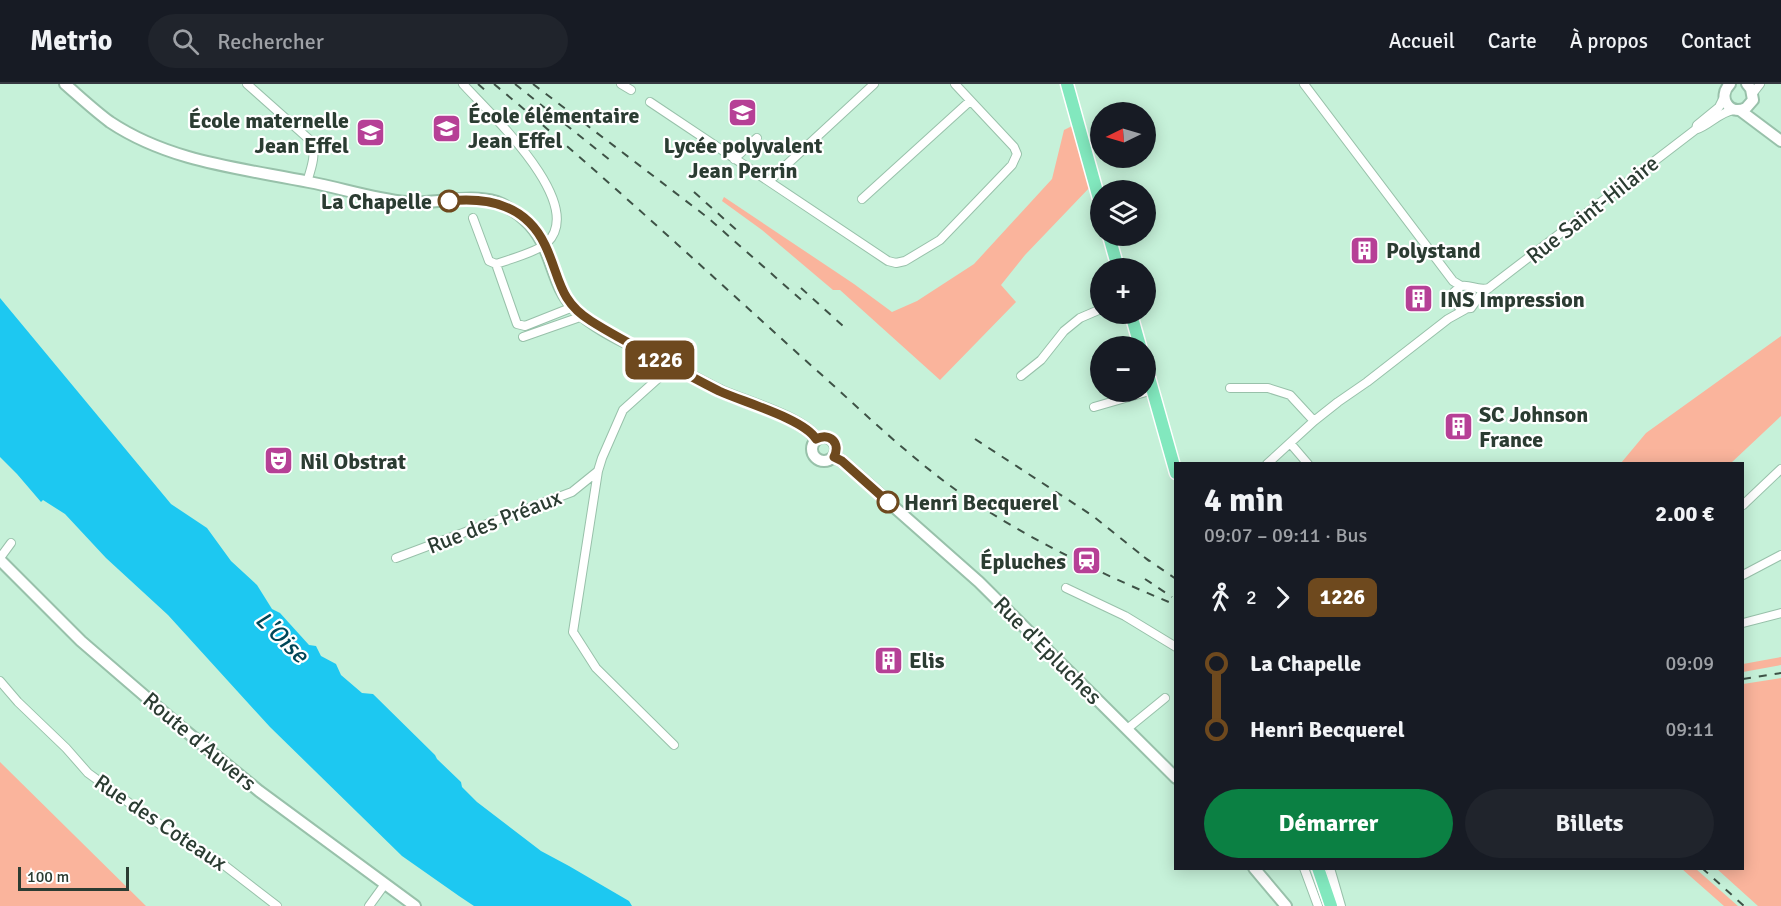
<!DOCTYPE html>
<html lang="fr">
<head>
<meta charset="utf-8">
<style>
	:root { --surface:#171b24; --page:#20242c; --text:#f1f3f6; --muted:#9ea1a6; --line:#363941; --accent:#0b8043 }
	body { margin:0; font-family:Signika,sans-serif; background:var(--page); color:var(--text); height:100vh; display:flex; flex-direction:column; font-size:22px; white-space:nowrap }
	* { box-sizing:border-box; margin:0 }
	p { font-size:20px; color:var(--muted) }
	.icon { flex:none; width:33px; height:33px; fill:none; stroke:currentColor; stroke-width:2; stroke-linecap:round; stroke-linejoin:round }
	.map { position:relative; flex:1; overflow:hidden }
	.details { position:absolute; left:1174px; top:378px; width:570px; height:408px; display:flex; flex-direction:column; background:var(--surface); border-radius:0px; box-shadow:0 3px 15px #0003 }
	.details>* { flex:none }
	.badge { padding:0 12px; border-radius:9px; font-size:21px; line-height:39px }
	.needle { width:39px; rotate:265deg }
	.fabs { position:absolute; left:1090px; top:18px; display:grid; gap:12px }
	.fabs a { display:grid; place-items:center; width:66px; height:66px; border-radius:50%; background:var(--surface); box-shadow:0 3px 15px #0003; font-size:30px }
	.scale { position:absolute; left:18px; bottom:15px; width:111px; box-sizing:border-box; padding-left:6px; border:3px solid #2b3c32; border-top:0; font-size:16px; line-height:21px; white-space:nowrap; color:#2b3c32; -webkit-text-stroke:4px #fff; paint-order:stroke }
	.map>.badge { position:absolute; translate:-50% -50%; box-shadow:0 0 0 3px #fff }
	.legs { display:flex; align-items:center; gap:9px; height:66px; padding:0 30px; font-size:20px }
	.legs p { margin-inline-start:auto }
	.overview { display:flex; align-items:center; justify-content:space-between; height:102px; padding:0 30px }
	h1 { font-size:33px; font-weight:800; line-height:45px }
	.cta { display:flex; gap:12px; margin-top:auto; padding:12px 30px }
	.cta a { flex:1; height:69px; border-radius:36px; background:var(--accent); color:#fff; font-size:24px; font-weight:800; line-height:69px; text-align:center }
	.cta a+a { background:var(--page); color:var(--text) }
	ul { padding:0 30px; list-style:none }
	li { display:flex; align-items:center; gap:21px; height:66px; font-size:22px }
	li i { display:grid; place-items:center; width:9px; height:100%; margin:0 8px; background:currentColor }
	li i::after { content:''; width:15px; height:15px; margin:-8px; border:4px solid; border-radius:50%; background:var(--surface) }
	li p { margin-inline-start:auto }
	li:first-child i { background:linear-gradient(#0000 50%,currentColor 0) }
	li:last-child i { background:linear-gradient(currentColor 50%,#0000 0) }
	header { display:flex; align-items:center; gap:36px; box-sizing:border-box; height:84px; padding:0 30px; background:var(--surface); border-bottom:2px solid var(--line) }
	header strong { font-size:28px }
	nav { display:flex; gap:33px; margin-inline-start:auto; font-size:21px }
	.search { width:420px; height:54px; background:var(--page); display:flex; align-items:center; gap:15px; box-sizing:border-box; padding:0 21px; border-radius:33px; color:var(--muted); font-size:22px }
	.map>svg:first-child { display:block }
	.green { fill:#fab49c }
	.water { fill:#1dc8f1 }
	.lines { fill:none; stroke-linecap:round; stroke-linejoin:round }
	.street-casing { stroke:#98c1aa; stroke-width:10 }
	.secondary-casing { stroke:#98c1aa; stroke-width:14 }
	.primary-casing { stroke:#fff; stroke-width:15 }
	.street { stroke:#fff; stroke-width:8 }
	.secondary { stroke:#fff; stroke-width:10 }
	.primary { stroke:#82e8be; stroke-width:12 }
	.rail { stroke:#3e5246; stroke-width:2; stroke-dasharray:8 8; stroke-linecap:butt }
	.line-1-casing { stroke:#fff; stroke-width:14 }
	.line-1 { stroke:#6e491e; stroke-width:9 }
	.stop-1-dot { fill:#fff; stroke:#6e491e; stroke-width:3 }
	.labels { text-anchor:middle; stroke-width:4.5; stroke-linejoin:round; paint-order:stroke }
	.poi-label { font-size:22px; font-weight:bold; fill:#2b3c32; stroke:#fff; text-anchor:start }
	.stop-label { font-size:22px; font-weight:bold; fill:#2b3c32; stroke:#fff; text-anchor:end }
	.street-label { font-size:22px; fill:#2b3c32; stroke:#fff }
	.water-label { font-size:24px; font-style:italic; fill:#004657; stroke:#fff }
</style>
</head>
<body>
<header>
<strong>Metrio</strong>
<div class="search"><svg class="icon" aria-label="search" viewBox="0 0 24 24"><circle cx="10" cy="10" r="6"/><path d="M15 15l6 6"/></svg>Rechercher</div>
<nav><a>Accueil</a><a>Carte</a><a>À propos</a><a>Contact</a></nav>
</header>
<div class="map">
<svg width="1781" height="822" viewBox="0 0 1781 822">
	<rect width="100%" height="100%" fill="#c6f1d9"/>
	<path class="green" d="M1072,42l19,60 -66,69 -24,30 15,17 -76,78 -100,-90h-7l-71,-60 -40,-29 2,-4 130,87 38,28 25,-11 57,-37 78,-85 12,-49z
		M1781,252v80l-50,47h-110l25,-30z
		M1781,573v8l-38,7v-8z
		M1781,594v228h-23l-41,-37 26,-1v-184z
		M0,678l146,144h-146z
		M1682,785h14l42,37h-14z"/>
	<path class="water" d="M0,214l171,206 36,24 24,33 26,24 15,24 8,4 29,32 7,1 5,10 15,8 5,11 21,18 11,1 62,61 2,4 24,23 1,5 15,15 64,49 28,15 60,35 3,5h-158l-15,-10 -57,-40 -132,-129 -102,-112 -62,-57 -41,-44 -22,-14 -2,2 -24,-28 -17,-17z"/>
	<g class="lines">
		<defs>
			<path id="street" d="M247,0l64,57c6,12 0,28 -4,41
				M463,0c26,29 125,119 84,159 -8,8 -39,17 -51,21l21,60 8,2 48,-19
				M621,0l10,6
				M1304,0l149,197 8,5
				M1753,9l7,-9
				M650,18l238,159 8,2 9,-2 35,-21 72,-75 5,-11 -3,-7 -59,-63
				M1696,45l1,-4 22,-18 5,-10
				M734,75l23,-21
				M769,97l105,-97
				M862,115l108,-98
				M473,134l16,43 7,3
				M1489,204c-13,3 -18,-4 -28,-2l-7,6v10l7,7 10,-1 10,-14 13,-10 201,-154c14,-4 24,-18 39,-20
				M523,253l60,-21
				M1021,292l20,-16 23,-29 16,-13 21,-9
				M1230,304h38l22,7 24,26
				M1094,323l59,-17
				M1290,359l18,21
				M1267,380l47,-43 24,-19 29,-20 81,-63 18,-10
				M598,387l-25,161 23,36 78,77
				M1743,421l38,-36
				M0,474l11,-15
				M396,474l176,-66 26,-21 4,-13 21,-48 49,-44
				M1743,491l38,-20
				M1066,504l59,28 51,31
				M1743,539l38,-10
				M0,597l18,21 48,46 22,25 62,45 74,47 53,41
				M1127,645l38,-31
				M1304,784l14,38
				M1330,784l11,38
				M369,822l16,-22"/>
			<path id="secondary" d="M65,0c15,13 30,27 45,38 60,40 130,46 199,60 32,6 65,17 97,20 30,3 61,-9 91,0 10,4 19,10 27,17 30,26 25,64 50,89 21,21 52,34 78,47 23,12 45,25 68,36 24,11 83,27 96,48
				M1730,0c-13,13 -1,32 16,24l7,-8 -2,-11 -4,-5
				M1741,27l40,30
				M812 365a12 12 0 1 1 24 0a12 12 0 1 1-24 0Z
				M834,373l8,4 137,121 197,196
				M0,476l81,81 101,87 77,63 156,115
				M1254,784l32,38"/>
			<path id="primary" d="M1067,0l34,122
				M1109,152l9,32
				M1131,230l9,32
				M1146,283l30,106
				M1318,784l13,38"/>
		</defs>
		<use href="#street" class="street-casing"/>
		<use href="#secondary" class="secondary-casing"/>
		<use href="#primary" class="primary-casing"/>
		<use href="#street" class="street"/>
		<use href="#secondary" class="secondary"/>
		<use href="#primary" class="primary"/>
		<path class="rail" d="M478,0l8,7
			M494,0c107,89 208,183 311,276 50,44 97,91 151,130 67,47 145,84 220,115
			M515,0l96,77
			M533,0l174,133 99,87
			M694,108l47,42
			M801,204l42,38
			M975,355l118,77 56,45
			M1144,473l32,22
			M1145,495l27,18
			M1743,595l38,-6
			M1702,784l42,38"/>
	</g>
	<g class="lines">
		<defs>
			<path id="line-1" d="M449,117c40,-4 77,4 96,44 15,31 13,56 46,76 22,14 45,26 68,38 20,11 40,22 60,32 24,11 85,28 97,48 14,-7 25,4 18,18l8,4 46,41"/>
		</defs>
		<use href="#line-1" class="line-1-casing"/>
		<use href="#line-1" class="line-1"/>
	</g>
	<defs>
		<symbol id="school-square" viewBox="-11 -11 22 22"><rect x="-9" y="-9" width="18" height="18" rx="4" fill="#b64096" stroke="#fff"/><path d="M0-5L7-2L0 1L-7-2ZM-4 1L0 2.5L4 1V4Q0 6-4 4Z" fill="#fff"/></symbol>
		<symbol id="building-square" viewBox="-11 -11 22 22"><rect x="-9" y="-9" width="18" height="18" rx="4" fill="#b64096" stroke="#fff"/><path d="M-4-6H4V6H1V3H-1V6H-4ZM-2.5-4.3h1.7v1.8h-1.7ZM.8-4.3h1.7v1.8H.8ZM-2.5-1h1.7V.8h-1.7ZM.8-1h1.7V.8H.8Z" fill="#fff"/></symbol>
		<symbol id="theatre-square" viewBox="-11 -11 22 22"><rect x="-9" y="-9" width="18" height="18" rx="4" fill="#b64096" stroke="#fff"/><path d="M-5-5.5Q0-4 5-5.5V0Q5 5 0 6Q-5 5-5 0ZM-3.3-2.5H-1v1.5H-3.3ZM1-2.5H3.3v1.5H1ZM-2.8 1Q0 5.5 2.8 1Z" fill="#fff"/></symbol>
		<symbol id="station-square" viewBox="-11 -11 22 22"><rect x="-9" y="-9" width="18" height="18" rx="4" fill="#b64096" stroke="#fff"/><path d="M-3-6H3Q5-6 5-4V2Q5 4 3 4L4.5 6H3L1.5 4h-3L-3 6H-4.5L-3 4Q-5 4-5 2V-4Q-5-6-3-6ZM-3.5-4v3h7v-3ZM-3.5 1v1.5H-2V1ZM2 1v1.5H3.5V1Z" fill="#fff"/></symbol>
	</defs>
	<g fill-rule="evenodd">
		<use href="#school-square" x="726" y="12" width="33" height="33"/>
		<use href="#school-square" x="430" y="28" width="33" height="33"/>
		<use href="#school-square" x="354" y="32" width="33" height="33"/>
		<use href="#building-square" x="1348" y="150" width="33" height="33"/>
		<use href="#building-square" x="1402" y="198" width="33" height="33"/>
		<use href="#building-square" x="1442" y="326" width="33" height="33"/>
		<use href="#theatre-square" x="262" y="360" width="33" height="33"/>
		<use href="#station-square" x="1070" y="460" width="33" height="33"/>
		<use href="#building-square" x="872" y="560" width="33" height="33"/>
	</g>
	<g class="stop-1-dot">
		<circle cx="449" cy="117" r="10"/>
		<circle cx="888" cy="418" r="10"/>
	</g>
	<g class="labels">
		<g class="poi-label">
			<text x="468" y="39">École élémentaire<tspan x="468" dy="25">Jean Effel</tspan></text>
			<text x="349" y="44" text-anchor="end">École maternelle<tspan x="349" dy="25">Jean Effel</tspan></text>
			<text x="743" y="69" text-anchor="middle">Lycée polyvalent<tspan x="743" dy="25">Jean Perrin</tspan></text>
			<text x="1386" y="174">Polystand</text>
			<text x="1440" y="223">INS Impression</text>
			<text x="1479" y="338">SC Johnson<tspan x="1479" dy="25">France</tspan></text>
			<text x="300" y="385">Nil Obstrat</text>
			<text x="1066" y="485" text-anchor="end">Épluches</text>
			<text x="909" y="584">Elis</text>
		</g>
		<g class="stop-label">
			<text x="432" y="125">La Chapelle</text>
			<text x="904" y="426" text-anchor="start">Henri Becquerel</text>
		</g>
		<g class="street-label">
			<text transform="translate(1592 125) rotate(-38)" y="8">Rue Saint-Hilaire</text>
			<text transform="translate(494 437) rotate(-21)" y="8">Rue des Préaux</text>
			<text transform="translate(1048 566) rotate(45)" y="8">Rue d'Epluches</text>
			<text transform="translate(200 657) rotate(40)" y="8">Route d'Auvers</text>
			<text transform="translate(161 738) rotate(34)" y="8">Rue des Coteaux</text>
		</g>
		<g class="water-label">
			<text transform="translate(282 553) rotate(44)" y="8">L'Oise</text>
		</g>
	</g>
</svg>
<div class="fabs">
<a><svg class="needle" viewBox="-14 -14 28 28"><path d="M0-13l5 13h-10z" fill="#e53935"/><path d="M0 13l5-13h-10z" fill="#9ea1a6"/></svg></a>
<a><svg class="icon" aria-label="layers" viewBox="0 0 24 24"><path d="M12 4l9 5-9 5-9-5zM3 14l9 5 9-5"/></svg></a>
<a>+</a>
<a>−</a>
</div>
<div class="scale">100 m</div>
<b class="badge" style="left:660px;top:276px;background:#6e491e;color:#fff">1226</b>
<section class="details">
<div class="overview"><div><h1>4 min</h1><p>09:07 – 09:11 · Bus</p></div><b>2.00 €</b></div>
<div class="legs"><svg class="icon" aria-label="walk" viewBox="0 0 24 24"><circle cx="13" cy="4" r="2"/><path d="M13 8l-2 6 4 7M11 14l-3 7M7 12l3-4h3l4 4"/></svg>2<svg class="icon" aria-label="forward" viewBox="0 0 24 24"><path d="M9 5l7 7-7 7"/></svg><b class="badge" style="background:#6e491e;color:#fff">1226</b></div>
<ul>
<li><i style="color:#6e491e"></i><b>La Chapelle</b><p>09:09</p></li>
<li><i style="color:#6e491e"></i><b>Henri Becquerel</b><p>09:11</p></li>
</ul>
<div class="cta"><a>Démarrer</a><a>Billets</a></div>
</section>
</div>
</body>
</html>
